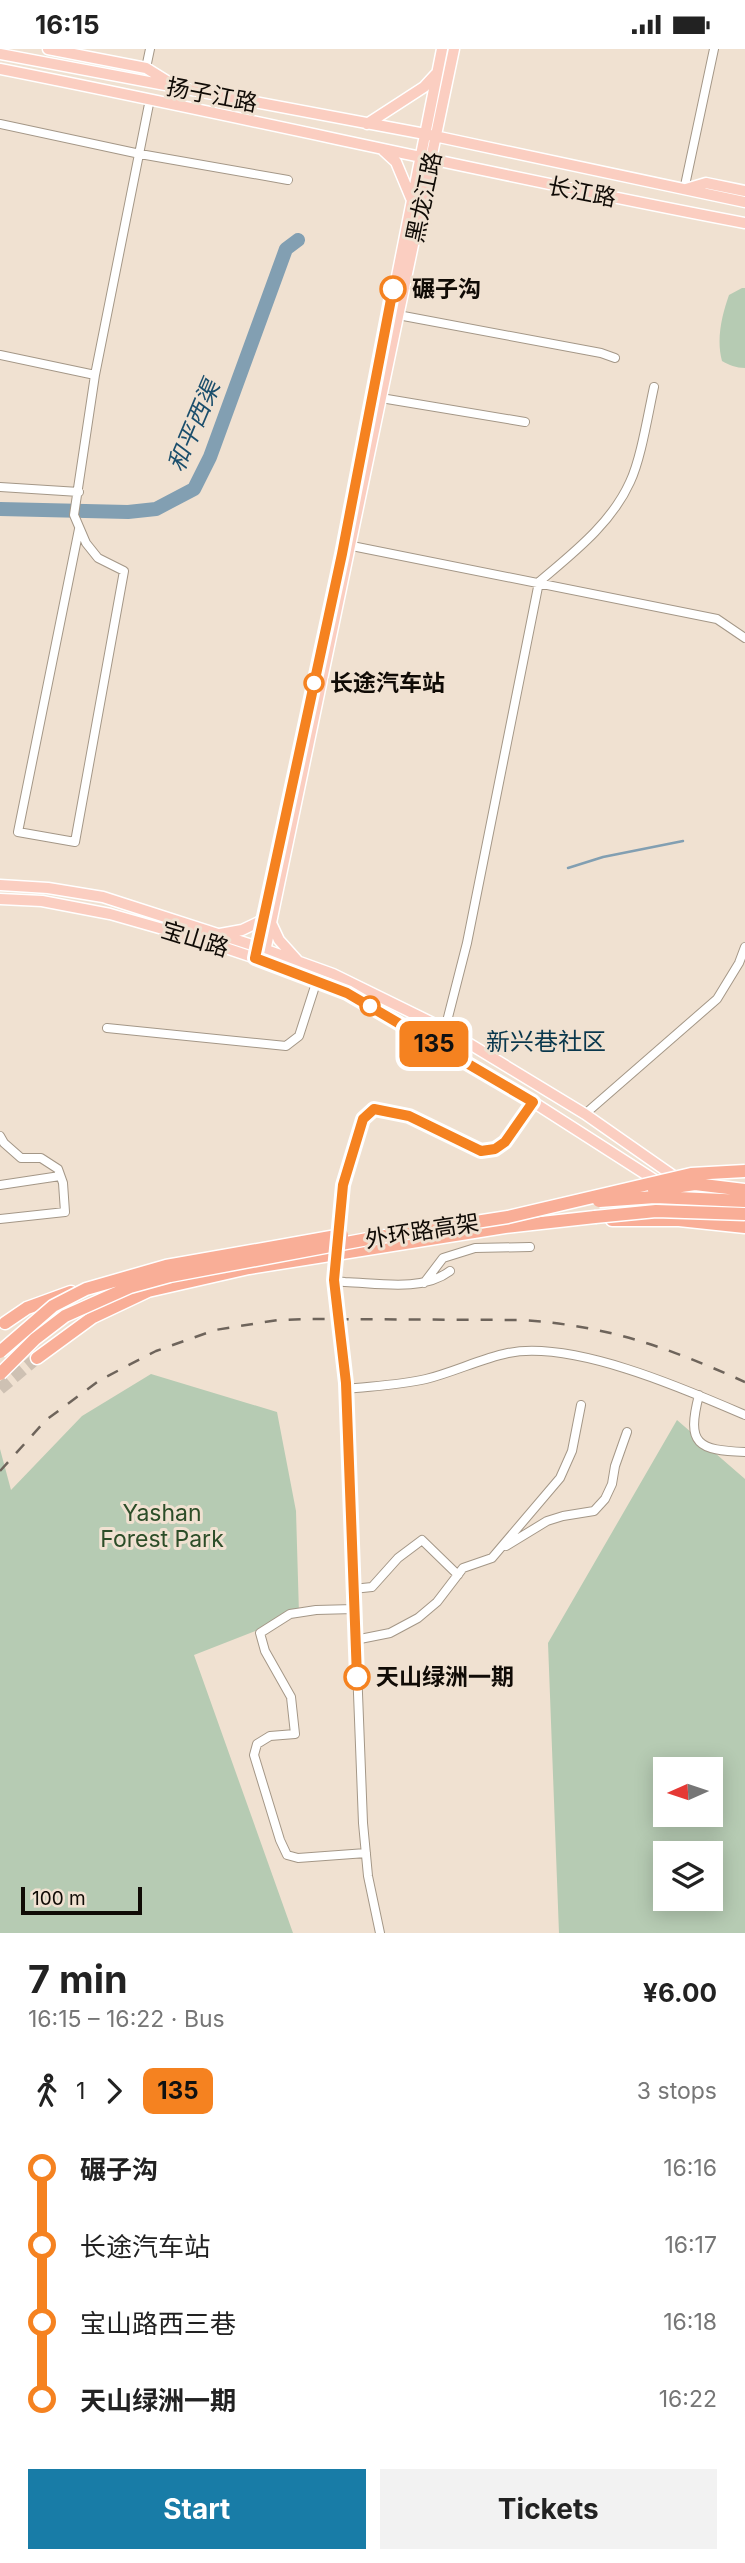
<!DOCTYPE html>
<html lang="en">
<head>
<meta charset="utf-8">
<style>
	:root { --surface:#fff; --page:#f2f2f2; --text:#222; --muted:#767676; --accent:#187ca7 }
	body { margin:0; font-family:Inter,"Noto Sans SC",sans-serif; background:var(--page); color:var(--text); height:100vh; display:flex; flex-direction:column; font-size:26px; white-space:nowrap }
	* { box-sizing:border-box; margin:0 }
	p { font-size:23px; color:var(--muted) }
	.icon { flex:none; width:38px; height:38px; fill:none; stroke:currentColor; stroke-width:2; stroke-linecap:round; stroke-linejoin:round }
	.map { position:relative; height:1884px; overflow:hidden }
	.sheet { display:flex; flex-direction:column; background:var(--surface); flex:1 }
	.sheet>* { flex:none }
	.badge { padding:0 14px; border-radius:10px; font-size:24px; line-height:46px }
	.needle { width:46px; rotate:267deg }
	.buttons { position:absolute; left:653px; top:1708px; display:grid; gap:14px }
	.buttons a { display:grid; place-items:center; width:70px; height:70px; border-radius:0px; background:var(--surface); box-shadow:0 4px 18px #0003; font-size:35px }
	.scale { position:absolute; left:21px; bottom:18px; width:121px; box-sizing:border-box; padding-left:7px; border:4px solid #100b06; border-top:0; font-size:19px; line-height:24px; white-space:nowrap; color:#100b06; -webkit-text-stroke:5px #f0e1d1; paint-order:stroke }
	.map>.badge { position:absolute; translate:-50% -50%; box-shadow:0 0 0 4px #fff }
	.legs { display:flex; align-items:center; gap:10px; height:77px; padding:0 28px; font-size:23px }
	.legs p { margin-inline-start:auto }
	.overview { display:flex; align-items:center; justify-content:space-between; height:119px; padding:0 28px }
	h1 { font-size:38px; font-weight:700; line-height:52px }
	.primary-button { display:flex; gap:14px; margin-top:auto; padding:14px 28px }
	.primary-button a { flex:1; height:80px; border-radius:0px; background:var(--accent); color:#fff; font-size:28px; font-weight:700; line-height:80px; text-align:center }
	.primary-button a+a { background:var(--page); color:var(--text) }
	ul { padding:0 28px; list-style:none }
	li { display:flex; align-items:center; gap:24px; height:77px; font-size:26px }
	li i { display:grid; place-items:center; width:10px; height:100%; margin:0 9px; background:currentColor }
	li i::after { content:''; width:18px; height:18px; margin:-9px; border:5px solid; border-radius:50%; background:var(--surface) }
	li p { margin-inline-start:auto }
	li:first-child i { background:linear-gradient(#0000 50%,currentColor 0) }
	li:last-child i { background:linear-gradient(currentColor 50%,#0000 0) }
	.status { display:flex; justify-content:space-between; align-items:center; height:49px; padding:0 35px; background:var(--surface); direction:ltr }
	.status svg { height:19px; fill:currentColor }
	.map>svg:first-child { display:block }
	.green { fill:#b6cbb3; fill-rule:evenodd }
	.lines { fill:none; stroke-linecap:round; stroke-linejoin:round }
	.stream { stroke:#829fb2; stroke-width:2.5 }
	.river { stroke:#829fb2; stroke-width:14 }
	.highway-tunnel { stroke:#cec1b3; stroke-width:12; stroke-dasharray:12 6; stroke-linecap:butt }
	.minor-casing { stroke:#a49787; stroke-width:10 }
	.major-casing { stroke:#fff; stroke-width:13 }
	.highway-casing { stroke:#fff; stroke-width:15 }
	.minor { stroke:#fff; stroke-width:8 }
	.major { stroke:#fbcec1; stroke-width:10 }
	.highway { stroke:#f9ae97; stroke-width:12 }
	.rail { stroke:#6e645b; stroke-width:2.5; stroke-dasharray:12 12; stroke-linecap:butt }
	.minor-bridge-casing { stroke:#a49787; stroke-width:10; stroke-linecap:butt }
	.highway-bridge-casing { stroke:#fff; stroke-width:15; stroke-linecap:butt }
	.minor-bridge { stroke:#fff; stroke-width:8 }
	.highway-bridge { stroke:#f9ae97; stroke-width:12 }
	.line-1-casing { stroke:#fff; stroke-width:16 }
	.line-1 { stroke:#f58220; stroke-width:10 }
	.stop-1-dot { fill:#fff; stroke:#f58220; stroke-width:3.5 }
	.labels { text-anchor:middle; stroke-width:6; stroke-linejoin:round; paint-order:stroke }
	.street-label { font-size:23px; fill:#100b06; stroke:#f0e1d1 }
	.stop-label { font-size:23px; font-weight:bold; fill:#100b06; stroke:#f0e1d1; text-anchor:start }
	.park-label { font-size:23px; fill:#2c4d28; stroke:#f0e1d1 }
	.water-label { font-size:24px; font-style:italic; fill:#1b4e6c; stroke:#f0e1d1 }
	.neighbourhood-label { font-size:24px; fill:#09374c; stroke:#f0e1d1 }
</style>
</head>
<body>
<div class="status"><b>16:15</b><svg viewBox="0 0 49 12"><path d="M0 12V9h3v3zM5 12V6h3v6zM10 12V3h3v9zM15 12V0h3v12zM26 1h20v11H26zM47 4h2v5h-2z"/></svg></div>
<div class="map">
<svg width="745" height="1884" viewBox="0 0 745 1884">
	<rect width="100%" height="100%" fill="#f0e1d1"/>
	<path class="green" d="M742,239h3v80c-9,0 -16,-3 -23,-7 -6,-22 0,-46 7,-66z
		M151,1325l126,38 19,99 3,103 -105,41 99,278h-293v-484l11,41 71,-74z
		M677,1371l68,59v454h-186l-11,-290zM665,1720h45v46h-45zM665,1804h45v46h-45z"/>
	<g class="lines">
		<path class="stream" d="M568,819l35,-11 80,-16"/>
		<path class="river" d="M0,460l128,3 28,-3 38,-20 16,-32 76,-208 12,-9"/>
		<path class="highway-tunnel" d="M0,1340l37,-31"/>
		<defs>
			<path id="minor" d="M146,19l4,-19
				M0,75l140,30 148,26
				M684,141l30,-141
				M398,266l203,38 14,5
				M0,306l95,20
				M381,349l144,24
				M0,438l79,5
				M79,480l-61,303 57,10 49,-271 -26,-13 -12,-15 -12,-28 21,-140 55,-276
				M347,496l370,74 28,19
				M107,979l179,18 13,-10 18,-56
				M445,980l22,-86 72,-361c34,-29 72,-58 91,-100 11,-23 18,-68 24,-95
				M585,1065l132,-115 22,-36 6,-16
				M0,1087l4,7 17,15h20l17,11 5,14 2,29 -65,7
				M0,1136l60,-9
				M338,1181c4,-36 9,-97 36,-121l35,7 72,35 14,-2 10,-8 28,-39
				M336,1216l-2,16 11,1c33,1 77,10 105,-11
				M334,1231l12,103 17,440 5,53 12,57
				M424,1234l19,-25 32,-10 55,-1
				M346,1340c26,-3 55,-4 80,-10 28,-7 54,-20 82,-26 65,-13 177,36 237,62
				M699,1346c-13,50 -1,55 46,57
				M506,1497l41,-25 16,-5 31,-5 11,-12 7,-15 3,-18 12,-34
				M353,1540l19,-2 26,-29 24,-18 36,35
				M354,1560l-38,1 -26,4 -30,19 5,18 26,46 4,37 -25,2 -13,8 -3,11 26,85 7,15 11,3 68,-5
				M355,1591l35,-7 28,-15 19,-16 26,-34 29,-10 68,-80 12,-27 9,-46"/>
			<path id="major" d="M48,0l98,19 29,18
				M0,5l425,80 320,68
				M0,20c249,49 496,107 745,154
				M367,75l57,-37 12,-13
				M383,101l13,12 15,36
				M686,140l20,-6 39,8
				M0,836l48,3 55,9 155,50 75,27 112,55 140,85 93,65 21,11 23,7
				M0,850l42,2 68,13 95,27 77,26 65,26 186,109 128,82
				M272,876l7,15 18,20
				M220,885l22,-4 21,-10
				M255,909l87,-404 100,-505
				M263,912l191,-912"/>
			<path id="highway" d="M612,1171h67l66,7
				M5,1274l22,-15 44,-16
				M37,1309l56,-41 55,-26 101,-23 256,-41 90,-10"/>
		</defs>
		<use href="#minor" class="minor-casing"/>
		<use href="#major" class="major-casing"/>
		<use href="#highway" class="highway-casing"/>
		<use href="#minor" class="minor"/>
		<use href="#major" class="major"/>
		<use href="#highway" class="highway"/>
		<path class="rail" d="M0,1422l46,-51 54,-40 56,-29 59,-21 63,-10 31,-1 211,1c86,5 147,27 225,62"/>
		<defs>
			<path id="minor-bridge" d="M336,1216l1,-22"/>
			<path id="highway-bridge" d="M654,1141l41,-6 50,6
				M599,1152l56,-4 90,4
				M595,1168l61,-6 89,3
				M0,1303l53,-46 33,-17 80,-23 176,-31
				M0,1325l35,-35 30,-23 65,-29 40,-11 203,-38 135,-21 183,-43 54,-3"/>
		</defs>
		<use href="#minor-bridge" class="minor-bridge-casing"/>
		<use href="#highway-bridge" class="highway-bridge-casing"/>
		<use href="#minor-bridge" class="minor-bridge"/>
		<use href="#highway-bridge" class="highway-bridge"/>
	</g>
	<g class="lines">
		<defs>
			<path id="line-1" d="M357,1628l-11,-294 -12,-103 9,-95 20,-66 11,-10 35,7 72,35 14,-2 10,-7 28,-40 -186,-109 -92,-35 87,-404 51,-265"/>
		</defs>
		<use href="#line-1" class="line-1-casing"/>
		<use href="#line-1" class="line-1"/>
	</g>
	<g class="stop-1-dot">
		<circle cx="393" cy="240" r="12"/>
		<circle cx="314" cy="634" r="9"/>
		<circle cx="370" cy="957" r="9"/>
		<circle cx="357" cy="1628" r="12"/>
	</g>
	<g class="labels">
		<g class="street-label">
			<text transform="translate(212 46) rotate(11)" y="8">扬子江路</text>
			<text transform="translate(582 143) rotate(11)" y="8">长江路</text>
			<text transform="translate(424 148) rotate(-78)" y="8">黑龙江路</text>
			<text transform="translate(195 890) rotate(17)" y="8">宝山路</text>
			<text transform="translate(422 1182) rotate(-9)" y="8">外环路高架</text>
		</g>
		<g class="stop-label">
			<text x="412" y="248">碾子沟</text>
			<text x="330" y="642">长途汽车站</text>
			<text x="376" y="1636">天山绿洲一期</text>
		</g>
		<g class="park-label">
			<text x="162" y="1472">Yashan<tspan x="162" dy="26">Forest Park</tspan></text>
		</g>
		<g class="water-label">
			<text transform="translate(194 377) rotate(-67)" y="8">和平西渠</text>
		</g>
		<g class="neighbourhood-label">
			<text x="546" y="1001">新兴巷社区</text>
		</g>
	</g>
</svg>
<div class="buttons">
<a><svg class="needle" viewBox="-14 -14 28 28"><path d="M0-13l5 13h-10z" fill="#e53935"/><path d="M0 13l5-13h-10z" fill="#767676"/></svg></a>
<a><svg class="icon" aria-label="layers" viewBox="0 0 24 24"><path d="M12 4l9 5-9 5-9-5zM3 14l9 5 9-5"/></svg></a>
</div>
<div class="scale">100 m</div>
<b class="badge" style="left:434px;top:995px;background:#f58220;color:#111">135</b>
</div>
<section class="sheet">
<div class="overview"><div><h1>7 min</h1><p>16:15 – 16:22 · Bus</p></div><b>¥6.00</b></div>
<div class="legs"><svg class="icon" aria-label="walk" viewBox="0 0 24 24"><circle cx="13" cy="4" r="2"/><path d="M13 8l-2 6 4 7M11 14l-3 7M7 12l3-4h3l4 4"/></svg>1<svg class="icon" aria-label="forward" viewBox="0 0 24 24"><path d="M9 5l7 7-7 7"/></svg><b class="badge" style="background:#f58220;color:#111">135</b><p>3 stops</p></div>
<ul>
<li><i style="color:#f58220"></i><b>碾子沟</b><p>16:16</p></li>
<li><i style="color:#f58220"></i><span>长途汽车站</span><p>16:17</p></li>
<li><i style="color:#f58220"></i><span>宝山路西三巷</span><p>16:18</p></li>
<li><i style="color:#f58220"></i><b>天山绿洲一期</b><p>16:22</p></li>
</ul>
<div class="primary-button"><a>Start</a><a>Tickets</a></div>
</section>
</body>
</html>
